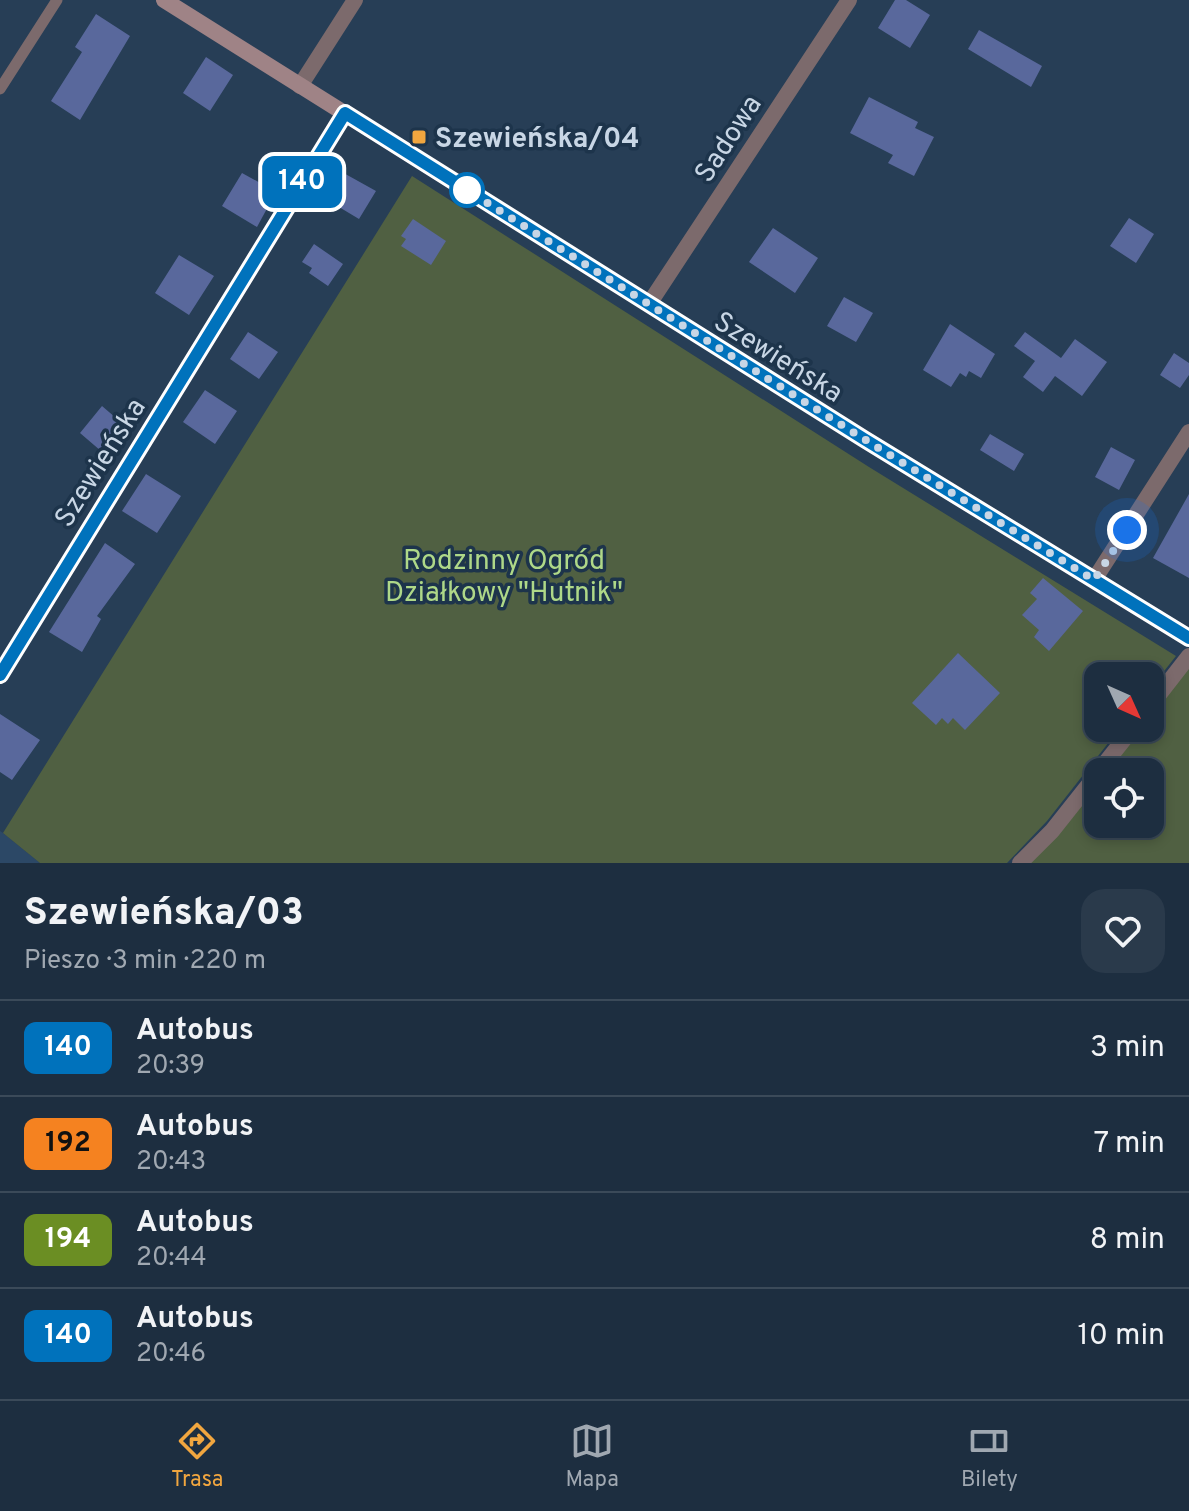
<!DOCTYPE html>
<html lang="pl">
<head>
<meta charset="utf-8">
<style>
	:root { --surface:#1d2e40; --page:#2a3a4b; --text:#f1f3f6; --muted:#a0a8b1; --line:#3b4a59; --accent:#f1a63f }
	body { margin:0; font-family:Overpass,sans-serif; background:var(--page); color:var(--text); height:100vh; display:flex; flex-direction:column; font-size:30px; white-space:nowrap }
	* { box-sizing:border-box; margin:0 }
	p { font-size:26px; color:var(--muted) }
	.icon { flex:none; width:44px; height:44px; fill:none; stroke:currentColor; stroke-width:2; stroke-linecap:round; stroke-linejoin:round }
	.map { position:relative; height:863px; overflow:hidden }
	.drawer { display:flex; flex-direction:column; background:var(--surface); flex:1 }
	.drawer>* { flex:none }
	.badge { padding:0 16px; border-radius:12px; font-size:28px; line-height:52px }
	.needle { width:52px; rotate:135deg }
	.controls { position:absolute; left:1084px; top:662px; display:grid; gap:16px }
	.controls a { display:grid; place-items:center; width:80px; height:80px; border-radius:16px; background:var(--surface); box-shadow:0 4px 12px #0003,0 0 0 2px var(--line); font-size:40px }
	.you { position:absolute; width:40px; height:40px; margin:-20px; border:6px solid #fff; border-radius:50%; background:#1a73e8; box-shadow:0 0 0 12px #1a73e833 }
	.map>.badge { position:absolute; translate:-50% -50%; box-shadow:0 0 0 4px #fff }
	.round { display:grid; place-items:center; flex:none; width:84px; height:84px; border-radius:24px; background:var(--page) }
	.overview { display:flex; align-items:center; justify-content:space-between; height:136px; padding:0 24px }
	h1 { font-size:38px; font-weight:800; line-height:60px }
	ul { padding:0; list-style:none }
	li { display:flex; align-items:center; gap:24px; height:96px; padding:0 24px; border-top:2px solid var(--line) }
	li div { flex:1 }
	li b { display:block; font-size:30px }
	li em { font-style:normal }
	li .badge { min-width:88px; font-weight:700; text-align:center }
	.tab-bar { display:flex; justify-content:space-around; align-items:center; height:112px; border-top:2px solid var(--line); background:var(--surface); font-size:22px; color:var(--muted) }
	.tab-bar a { display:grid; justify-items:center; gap:4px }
	.tab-bar .current { color:var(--accent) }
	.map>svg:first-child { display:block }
	.built { fill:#2c4866 }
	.green { fill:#506042 }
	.building { fill:#59689c }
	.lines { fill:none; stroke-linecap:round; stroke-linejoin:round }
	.lane { stroke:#7c6a6c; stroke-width:11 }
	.street { stroke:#7c6a6c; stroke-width:16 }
	.secondary { stroke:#9f8386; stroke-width:16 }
	.line-casing { stroke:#fff; stroke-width:18 }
	.line { stroke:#0072bc; stroke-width:12 }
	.walk { stroke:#c8d6e5; stroke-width:8; stroke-dasharray:0 14.4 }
	.poi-dot { fill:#f1a63f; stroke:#1d344b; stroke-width:3 }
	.stop-dot { fill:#fff; stroke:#0072bc; stroke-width:4 }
	.labels { text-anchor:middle; stroke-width:7; stroke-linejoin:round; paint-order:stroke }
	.poi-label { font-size:28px; font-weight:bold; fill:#c8d6e5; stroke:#1d344b; text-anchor:start }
	.street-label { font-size:28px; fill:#c8d6e5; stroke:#1d344b }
	.park-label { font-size:28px; fill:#afd888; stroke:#1d344b }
</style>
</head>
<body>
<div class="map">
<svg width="1189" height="863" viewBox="0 0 1189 863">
	<rect width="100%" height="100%" fill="#273e56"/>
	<path class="built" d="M0,831l3,2 37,30h-40z"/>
	<path class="green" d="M412,176l457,291 307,189 -26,33v-13h-52v52h22l-73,93 -40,42h-967l-37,-30z
		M1189,656v207h-169l78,-90v51h52v-52h-52l35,-44h17v-22z"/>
	<path class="building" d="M895,0h11l24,15 -20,33 -32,-20z
		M96,14l34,22 -50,84 -29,-19 31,-49 -7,-5z
		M979,30l63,36 -11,21 -63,-38z
		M206,57l27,18 -23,36 -27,-18z
		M869,97l49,25 -3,6 19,9 -20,39 -26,-13 5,-8 -43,-22z
		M340,171l36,20 -17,28 -35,-21z
		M242,173l29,16 -6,11 5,3 -13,24 -35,-21z
		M1129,218l25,16 -18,29 -26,-17z
		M413,219l33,22 -15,24 -30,-19 5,-7 -5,-3z
		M773,228l45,30 -23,35 -46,-31z
		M314,244l29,20 -15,22 -19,-13 3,-5 -10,-6z
		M179,255l35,21 -25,39 -34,-22z
		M844,297l29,16 -17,29 -29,-16z
		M950,324l45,30 -14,24 -12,-7 -3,6 -6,-4 -9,14 -28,-17z
		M248,332l30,20 -19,27 -29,-20z
		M1025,332l36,26 14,-19 32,23 -25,34 -27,-20 -12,16 -20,-15 12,-16 -21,-15z
		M1174,353l15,10v12l-9,13 -20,-13z
		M205,390l32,21 -22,33 -32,-22z
		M102,406l21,18 -22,27 -21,-18z
		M990,434l34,20 -10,17 -34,-21z
		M1111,447l24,13 -16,30 -24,-13z
		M146,474l35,22 -24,37 -35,-22z
		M1189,494v84l-36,-20z
		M105,543l30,21 -38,52 4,3 -19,33 -33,-20z
		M1043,578l40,33 -34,40 -15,-14 5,-7 -17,-15 15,-16 -7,-6z
		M958,653l42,40 -35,37 -12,-12 -5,6 -6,-6 -6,7 -24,-22z
		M0,714l40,26 -28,40 -12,-8z"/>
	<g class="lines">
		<path class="lane" d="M0,89l57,-89"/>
		<path class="street" d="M300,86l55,-86
			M649,304l200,-304
			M1094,580l95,-148
			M0,675l345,-562
			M1150,706l39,-50
			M1098,772l35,-44
			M1020,863l32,-32 46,-58"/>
		<path class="secondary" d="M164,0l700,439 325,199"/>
	</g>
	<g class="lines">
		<defs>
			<path id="line" d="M0,675l345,-562 519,326 325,199"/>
		</defs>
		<use href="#line" class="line-casing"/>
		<use href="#line" class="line"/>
		<path class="walk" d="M467,190l-2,-1 399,250 230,141 33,-50"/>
	</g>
	<rect class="poi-dot" x="411" y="129" width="16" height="16" rx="4"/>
	<circle class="stop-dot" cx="467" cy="190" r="16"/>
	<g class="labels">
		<g class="poi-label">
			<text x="435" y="147">Szewieńska/04</text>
		</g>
		<g class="street-label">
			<text transform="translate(727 138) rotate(-57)" y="10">Sadowa</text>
			<text transform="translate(779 356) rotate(32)" y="10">Szewieńska</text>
			<text transform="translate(99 462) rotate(-58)" y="10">Szewieńska</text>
		</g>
		<g class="park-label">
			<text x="504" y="569">Rodzinny Ogród<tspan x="504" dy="32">Działkowy "Hutnik"</tspan></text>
		</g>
	</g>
</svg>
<div class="controls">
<a><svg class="needle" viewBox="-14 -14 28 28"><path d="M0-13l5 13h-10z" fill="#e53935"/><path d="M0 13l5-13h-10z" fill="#a0a8b1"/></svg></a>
<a><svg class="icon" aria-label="locate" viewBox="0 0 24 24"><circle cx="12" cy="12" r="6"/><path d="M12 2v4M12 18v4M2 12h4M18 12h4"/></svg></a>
</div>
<div class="you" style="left:1127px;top:530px"></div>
<b class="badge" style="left:302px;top:182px;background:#0072bc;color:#fff">140</b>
</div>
<section class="drawer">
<div class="overview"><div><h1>Szewieńska/03</h1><p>Pieszo · 3 min · 220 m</p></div><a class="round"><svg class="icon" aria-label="heart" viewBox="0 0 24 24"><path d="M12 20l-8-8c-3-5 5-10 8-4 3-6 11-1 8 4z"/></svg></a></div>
<ul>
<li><span class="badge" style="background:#0072bc;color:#fff">140</span><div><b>Autobus</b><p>20:39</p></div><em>3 min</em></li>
<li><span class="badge" style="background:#f58220;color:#111">192</span><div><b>Autobus</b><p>20:43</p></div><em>7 min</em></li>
<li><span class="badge" style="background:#6b8e23;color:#fff">194</span><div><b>Autobus</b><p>20:44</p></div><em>8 min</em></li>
<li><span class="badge" style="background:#0072bc;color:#fff">140</span><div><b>Autobus</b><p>20:46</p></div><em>10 min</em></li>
</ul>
</section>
<nav class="tab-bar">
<a class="current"><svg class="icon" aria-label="directions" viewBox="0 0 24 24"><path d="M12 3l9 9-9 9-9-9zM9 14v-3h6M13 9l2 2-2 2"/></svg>Trasa</a>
<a><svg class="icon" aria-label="map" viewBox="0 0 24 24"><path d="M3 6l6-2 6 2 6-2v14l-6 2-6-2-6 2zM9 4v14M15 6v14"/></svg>Mapa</a>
<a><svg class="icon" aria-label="tickets" viewBox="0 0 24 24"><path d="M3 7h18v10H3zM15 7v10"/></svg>Bilety</a>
</nav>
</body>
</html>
